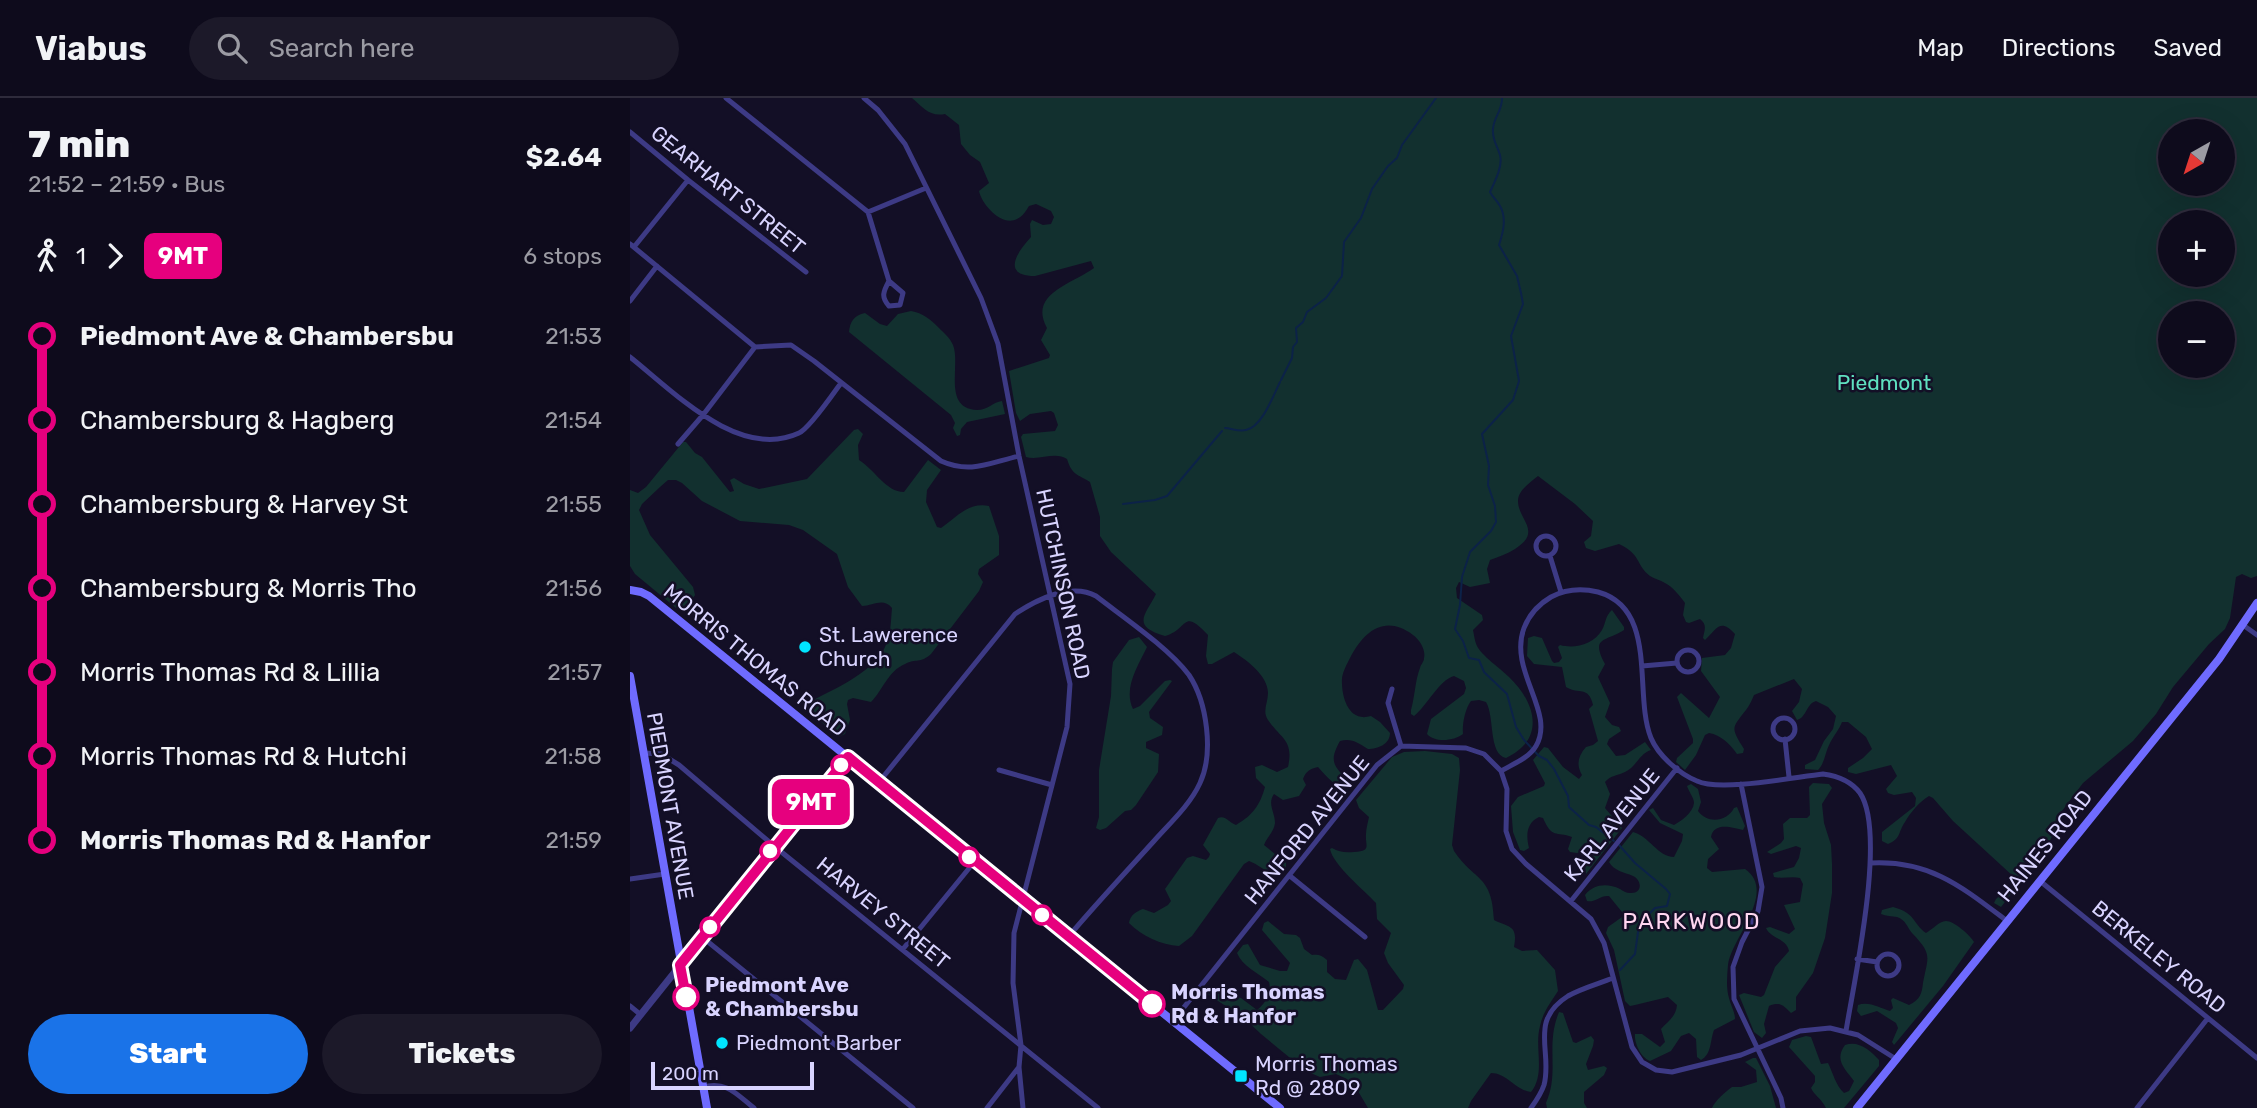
<!DOCTYPE html>
<html lang="en">
<head>
<meta charset="utf-8">
<style>
	:root { --surface:#0e0b1c; --page:#1c1929; --text:#f1f3f6; --muted:#9b9ba3; --line:#2e2b3b; --accent:#1a73e8 }
	body { margin:0; font-family:Rubik,sans-serif; background:var(--page); color:var(--text); height:100vh; display:flex; flex-direction:column; font-size:26px; white-space:nowrap }
	* { box-sizing:border-box; margin:0 }
	p { font-size:23px; color:var(--muted) }
	.icon { flex:none; width:38px; height:38px; fill:none; stroke:currentColor; stroke-width:2; stroke-linecap:round; stroke-linejoin:round }
	.map { position:relative; flex:1; overflow:hidden }
	.drawer { display:flex; flex-direction:column; background:var(--surface); width:630px }
	.drawer>* { flex:none }
	.badge { padding:0 14px; border-radius:10px; font-size:24px; line-height:46px }
	.needle { width:46px; rotate:219deg }
	.fabs { position:absolute; left:1528px; top:21px; display:grid; gap:14px }
	.fabs a { display:grid; place-items:center; width:77px; height:77px; border-radius:50%; background:var(--surface); box-shadow:0 7px 28px #0002,0 0 0 2px var(--line); font-size:35px }
	.scale { position:absolute; left:21px; bottom:18px; width:163px; box-sizing:border-box; padding-left:7px; border:4px solid #d9d4ff; border-top:0; font-size:19px; line-height:24px; white-space:nowrap; color:#d9d4ff; -webkit-text-stroke:5px #130f26; paint-order:stroke }
	.map>.badge { position:absolute; translate:-50% -50%; box-shadow:0 0 0 4px #fff }
	.legs { display:flex; align-items:center; gap:10px; height:77px; padding:0 28px; font-size:23px }
	.legs p { margin-inline-start:auto }
	.headline { display:flex; align-items:center; justify-content:space-between; height:119px; padding:0 28px }
	h1 { font-size:38px; font-weight:800; line-height:52px }
	.cta { display:flex; gap:14px; margin-top:auto; padding:14px 28px }
	.cta a { flex:1; height:80px; border-radius:42px; background:var(--accent); color:#fff; font-size:28px; font-weight:800; line-height:80px; text-align:center }
	.cta a+a { background:var(--page); color:var(--text) }
	ul { padding:0 28px; list-style:none }
	li { display:flex; align-items:center; gap:24px; height:84px; font-size:26px }
	li i { display:grid; place-items:center; width:10px; height:100%; margin:0 9px; background:currentColor }
	li i::after { content:''; width:18px; height:18px; margin:-9px; border:5px solid; border-radius:50%; background:var(--surface) }
	li p { margin-inline-start:auto }
	li:first-child i { background:linear-gradient(#0000 50%,currentColor 0) }
	li:last-child i { background:linear-gradient(currentColor 50%,#0000 0) }
	header { display:flex; align-items:center; gap:42px; box-sizing:border-box; height:98px; padding:0 35px; background:var(--surface); border-bottom:2px solid var(--line) }
	header strong { font-size:33px }
	nav { display:flex; gap:38px; margin-inline-start:auto; font-size:24px }
	.search { width:490px; height:63px; background:var(--page); display:flex; align-items:center; gap:18px; box-sizing:border-box; padding:0 24px; border-radius:38px; color:var(--muted); font-size:26px }
	main { display:flex; flex:1; min-height:0 }
	.map>svg:first-child { display:block }
	.green { fill:#12302f; fill-rule:evenodd }
	.lines { fill:none; stroke-linecap:round; stroke-linejoin:round }
	.stream { stroke:#0c2248; stroke-width:2 }
	.minor { stroke:#3d3a85; stroke-width:5 }
	.tertiary { stroke:#3d3a85; stroke-width:7 }
	.secondary { stroke:#6f6bff; stroke-width:8 }
	.line-1-casing { stroke:#fff; stroke-width:16 }
	.line-1 { stroke:#e6007e; stroke-width:10 }
	.poi-dot { fill:#00e5ff; stroke:#130f26; stroke-width:2.5 }
	.stop-1-dot { fill:#fff; stroke:#e6007e; stroke-width:3.5 }
	.labels { text-anchor:middle; stroke-width:5; stroke-linejoin:round; paint-order:stroke }
	.street-label { font-size:21px; fill:#d9d4ff; stroke:#130f26 }
	.park-label { font-size:21px; fill:#5fe0c0; stroke:#130f26 }
	.poi-label { font-size:21px; fill:#d9d4ff; stroke:#130f26; text-anchor:start }
	.stop-label { font-size:21px; font-weight:bold; fill:#d9d4ff; stroke:#130f26; text-anchor:start }
	.neighbourhood-label { font-size:23px; letter-spacing:2px; fill:#ffd6f0; stroke:#130f26 }
</style>
</head>
<body>
<header>
<strong>Viabus</strong>
<div class="search"><svg class="icon" aria-label="search" viewBox="0 0 24 24"><circle cx="10" cy="10" r="6"/><path d="M15 15l6 6"/></svg>Search here</div>
<nav><a>Map</a><a>Directions</a><a>Saved</a></nav>
</header>
<main>
<section class="drawer">
<div class="headline"><div><h1>7 min</h1><p>21:52 – 21:59 · Bus</p></div><b>$2.64</b></div>
<div class="legs"><svg class="icon" aria-label="walk" viewBox="0 0 24 24"><circle cx="13" cy="4" r="2"/><path d="M13 8l-2 6 4 7M11 14l-3 7M7 12l3-4h3l4 4"/></svg>1<svg class="icon" aria-label="forward" viewBox="0 0 24 24"><path d="M9 5l7 7-7 7"/></svg><b class="badge" style="background:#e6007e;color:#fff">9MT</b><p>6 stops</p></div>
<ul>
<li><i style="color:#e6007e"></i><b>Piedmont Ave &amp; Chambersbu</b><p>21:53</p></li>
<li><i style="color:#e6007e"></i><span>Chambersburg &amp; Hagberg</span><p>21:54</p></li>
<li><i style="color:#e6007e"></i><span>Chambersburg &amp; Harvey St</span><p>21:55</p></li>
<li><i style="color:#e6007e"></i><span>Chambersburg &amp; Morris Tho</span><p>21:56</p></li>
<li><i style="color:#e6007e"></i><span>Morris Thomas Rd &amp; Lillia</span><p>21:57</p></li>
<li><i style="color:#e6007e"></i><span>Morris Thomas Rd &amp; Hutchi</span><p>21:58</p></li>
<li><i style="color:#e6007e"></i><b>Morris Thomas Rd &amp; Hanfor</b><p>21:59</p></li>
</ul>
<div class="cta"><a>Start</a><a>Tickets</a></div>
</section>
<div class="map">
<svg width="1627" height="1010" viewBox="0 0 1627 1010">
	<rect width="100%" height="100%" fill="#130f26"/>
	<path class="green" d="M282,0h1345v478l-6,2 -9,-4 -6,3 -6,41 -5,11 -16,15 -36,43 -17,27 -23,27 -50,42 -27,36 -2,13 -9,19 -44,56 -7,-4 2,-4 17,-15 1,-7 -61,-56 -20,-23 -4,-2c-9,5 -19,17 -24,26 -7,10 -4,17 -17,22l-6,-3v-9l33,-26 1,-8 -4,-6 -18,3 -6,-2 -2,-4 11,-13 -6,-11 -35,9 -8,-2v-4l15,-10 9,-9 -6,-12 -18,-15h-6c-3,8 -8,13 -12,21 -5,9 -5,20 -12,27l-13,-1v-4l10,-5 9,-19 9,-12 3,-13 -8,-9 -12,-6c-10,3 -9,16 -19,19l-5,-9 7,-9 3,-13 -8,-10 -40,16c-2,5 -5,11 -8,15 -14,18 -16,17 -2,39l-1,4 -6,1c-7,-10 -16,-19 -28,-21l-4,2 -9,20 -11,15 -9,-8 1,-4 16,-15v-4l-16,-42 4,-4 28,25 11,-21 -19,-26 1,-13 23,-3 6,-7 4,-14c-15,-17 -19,-4 -30,6l-2,-2c1,-7 5,-13 -3,-19l-11,4 -3,-1 -3,-7 2,-12c-5,-7 -12,-16 -20,-20 -5,-3 -10,-4 -15,-7 -15,-12 -8,-21 -31,-32l-24,7 -9,-3 -2,-6 7,-6 2,-15 -18,-17 -37,-28c-7,6 -20,14 -20,25 0,19 25,30 -3,48 -8,5 -17,8 -25,11l-3,9 3,14 -20,4 -11,-5 -3,6 1,10 25,17 1,5 -10,10c1,5 2,12 4,16 4,9 24,23 32,31 27,26 37,62 -3,81 -18,-4 -11,-41 -20,-56l-7,-2 -8,1c-6,8 -9,23 -8,33 -9,7 -28,9 -36,0l4,-15 33,-25 2,-6 -2,-7 -10,-5c-15,4 -27,30 -40,40l-3,-2v-4c4,-14 4,-29 9,-42 1,-4 4,-6 4,-10 2,-8 -4,-18 -11,-23 -28,-21 -49,-4 -63,23 -3,6 -7,13 -8,20 -1,18 6,45 29,38l9,6 10,11c0,11 -12,16 -22,16 -10,-6 -16,-11 -28,-8 -14,25 -2,25 11,46l-4,3c-13,-4 -20,-13 -29,-23 -8,2 -12,4 -15,12l3,6 -7,11 -16,4 -9,-6c-7,10 1,18 1,29 -1,9 -8,14 -11,22l22,18v6c-11,14 -21,-2 -37,-8l-5,3 -52,72 -13,10c-18,-1 -37,-10 -50,-23 1,-8 8,-12 14,-14l11,4 14,-8 3,-4 -6,-12 22,-31 6,-2 13,4 3,-3 1,-3 -7,-9 15,-27c8,-3 11,5 18,7 17,-10 24,-20 29,-38l-9,-9 -1,-11 7,-2 15,7 11,-5c6,-27 -7,-28 -20,-47 -6,-9 0,-17 0,-27 0,-17 -20,-32 -34,-41l-22,12h-4l-2,-8 2,-21c-26,-28 -19,-6 -43,1 -35,-10 -19,-22 -9,-42l-45,-42 -11,-16v-19l-10,-35c-13,-8 -18,-7 -23,-23 -12,-8 -28,2 -41,-2l-5,-20 2,-3 32,-3 3,-6 -4,-12 -3,-2 -21,3 -10,7 -4,-8 -7,-42 40,-13 1,-3 -9,-15 6,-12c-19,-34 25,-44 47,-60l-3,-7 -56,15c-34,0 -18,-24 -4,-39l-1,-13 2,-4 11,5 8,-1 3,-7 -3,-6 -15,-7 -7,2c-3,5 -6,10 -12,13 -15,8 -35,-14 -38,-28l10,-8 -9,-21 -10,-7 -9,-11 -2,-19 -14,-11c-16,3 -22,-7 -33,-16zM1540,33h52v53h-52zM1540,124h52v53h-52zM1540,215h52v53h-52z
		M281,213c12,2 19,8 28,17 5,5 11,10 14,17 8,20 -11,63 24,65 11,0 16,-8 25,-9l3,13 -38,8 -6,7 -1,6 -3,1 -4,-8 2,-5 -4,-8 -102,-83c1,-10 5,-17 16,-19l15,11 7,2 11,-12z
		M228,331l5,5 -5,11 1,15c16,10 27,32 45,32l24,-32 13,10 -14,20 -1,12 11,25 4,1c16,-11 27,-26 48,-22l10,30v19l-20,14 -1,5 5,8 -4,9 -48,63c-11,10 -15,4 -26,10 -17,7 -22,26 -34,38l-18,-4 -5,2 -1,4 3,16 -5,14 -6,3 -26,-22 -9,-5v-5c28,-16 77,-33 85,-69 2,-8 2,-18 3,-28 -9,-11 -19,-2 -30,-2l-14,-19 -11,-33 -34,-24 -14,-5 -49,-4 -38,-20 -20,-18 -6,-3h-8l-8,7 -18,17 -3,6 11,25 43,52 2,8c-5,8 -9,12 -19,13l-41,-34 -5,-8v-76l8,3 8,-6 37,-45h3l9,11 7,4 28,35 4,-1 -4,-11 4,-2 10,6 15,5 48,-10 47,-49z
		M982,512l12,17v3c-18,12 -34,6 -19,34l-7,13 12,26 -5,14 7,8 7,2 2,4 -12,8 -2,5 9,12 9,-1 20,-13 6,8c-12,4 -15,17 -26,22 -8,4 -14,3 -20,10l5,12 -5,14 17,20 -36,46 -1,-7 7,-14 -1,-4 -14,4 -7,-1 -2,-3 4,-12c-16,-6 -20,2 -29,-19l-4,-1c-13,6 -13,19 -10,31l-5,3 -4,-1 -7,-18 -2,-26 7,-9 26,-11 1,-3 -12,-23 11,-13 4,1 15,19 16,12 3,-4c-6,-10 -4,-19 4,-28l7,-2 5,-4 -9,-32 4,-4c-5,-20 -14,-10 -27,-18l-4,-20 -28,-3 -7,-8 1,-18 6,-2 8,2 10,23 2,2 5,-1 3,-4 -4,-11 2,-2c14,4 33,0 42,-15 4,-7 3,-14 10,-20z
		M509,539l8,10c-9,19 -24,41 -14,62l7,-3 25,-25 5,-1 2,1 -23,31 1,6 13,9 -1,8 -16,7v6l13,6 -1,18 -22,33 -5,5 -6,1 -19,17 -6,2 -4,-2 3,-11v-47l12,-74 1,-27 1,-7 16,-22z
		M795,653l27,3 7,4 1,12 -8,75 2,6c21,31 38,23 40,69 16,8 24,5 20,27l8,4 15,-1 18,20 3,21c-7,11 -15,21 -18,35 -6,22 6,47 -9,66 -16,-2 -24,-19 -40,-19l-20,28 -3,7h-100l-13,-22 -8,-7 -11,-5 -16,3 -14,-6 -45,-37 -18,-17 -39,-25v-3l4,-3 13,8 11,1 9,3 16,12c8,-6 15,-17 12,-28 -11,-9 -27,-16 -32,-29l6,-8 5,-1 12,21 20,6h7l3,-8 -28,-33 2,-7 4,-2 16,13 12,1 4,3 4,11 8,6c6,-1 10,0 15,5v12l8,7 11,1 8,-20 4,-1 9,11 11,40h5l20,-21 1,-4 -16,-22 -4,-10 7,-20 -14,-14 -1,-16c-12,-13 -43,-38 -46,-54l2,-1c7,4 13,5 22,4 18,-1 11,-6 12,-18 0,-5 2,-12 3,-17l-10,-9 -3,-8 36,-43 12,-5z
		M1183,685l16,1 3,4 -10,16 2,19 7,22 1,19v29l-7,45 -12,35 -17,24v13l-5,3c-7,-7 -11,-12 -22,-7l-5,18 2,9 -4,5 -8,-6 -15,-37 5,-2 17,4 3,-2 11,-28 14,-16c-3,-13 -18,-12 -23,-23l4,-1 19,7 6,-5 -11,-24 16,-3 3,-18 -3,-6c-8,-2 -18,1 -26,-1l-1,-4 21,-6 5,-9 2,-10 -5,-2 -25,8 -4,-2 14,-9 3,-4 -1,-15 7,-6h17l3,-3 -1,-28z
		M1061,686l7,5 3,13 -3,9c9,13 29,11 36,-3l3,-1 8,19 -2,4c-10,-2 -29,-9 -32,7l8,12 -11,10 -1,9 5,4 33,-3c33,23 -14,70 -17,96 -1,11 -2,23 1,33 2,8 6,14 6,21l-21,11c-4,10 -2,24 -13,30l-4,-3 -1,-18 -7,-6 -8,3 -10,15 -21,10c-9,-3 -16,-18 -15,-27h7l18,13 5,-5 -4,-13c7,-8 15,-12 16,-24l-9,-8 -33,8 -5,1 -5,-5 -11,-51 -8,-17 2,-6 14,-10v-5l-13,-16c-9,-1 -14,7 -22,5l-2,-6c9,-11 22,-12 35,-6 3,2 6,4 10,4 13,1 12,-13 3,-17 -9,-4 -19,-5 -24,-14l24,-30c16,4 25,25 41,25l8,-16 1,-7 -23,-11 -11,-13 4,-2 8,12 13,5c7,-4 19,-12 20,-22 0,-5 -5,-11 -7,-17z
		M1263,809c23,6 19,16 33,26 6,-3 13,-12 20,-12 8,0 24,14 28,21l-31,44 -49,59 -2,-3 6,-14 -2,-5 -19,-12 -16,5 -4,-5 1,-6c11,-4 22,3 32,6l3,-3 -2,-8 2,-2 16,7c11,-5 13,-12 14,-22 5,-27 10,-28 -11,-50 -5,-6 -6,-13 -15,-16 -5,-1 -11,-1 -16,-3l1,-4z
		M929,914l4,1 10,29 3,1 15,-7 3,4 -1,6 -7,18 2,6 16,-4 3,2 -3,7 -20,17v11l3,5h-40l-1,-5c14,-32 -1,-57 13,-91z
		M1176,938l5,1 10,27 7,-1c5,10 8,23 16,30l5,-2 5,-10c-9,-12 -20,-21 -9,-36 13,-5 25,5 34,15v6l-35,42h-18c-5,-10 -12,-13 -15,-20l4,-6v-6l-26,-29 3,-7z
		M1123,960h3l14,28 6,22h-64c3,-7 13,-16 20,-21h9l16,-5 -1,-12 -11,-8z"/>
	<g class="lines">
		<path class="stream" d="M872,0c0,14 -8,18 -9,31 -1,11 4,16 7,26 3,11 -5,26 -10,37 3,6 7,8 10,14 7,12 3,27 -1,39l18,31 4,17 2,11 -12,32 8,45 -6,19 -31,34 7,32 -1,19 7,21 1,16 -5,9 -21,21 -8,25 -2,28 -5,24 8,12 6,17 10,2 5,12 23,22 9,33 8,13 15,16 8,4 7,9 14,27 1,11 20,18 7,2 18,14
			M651,282l11,-22 1,-11 4,-5 -1,-14 7,-6 4,-10 19,-14 16,-22 2,-34 17,-24 11,-29 16,-23 9,-8 5,-13 34,-47
			M595,330c6,0 13,4 21,2 16,-3 27,-34 34,-48
			M493,406l32,-4 12,-4 55,-65
			M989,747l16,18 31,26 4,5 -3,12 -12,2 -14,14 -3,10 -3,22 -15,16"/>
		<path class="minor" d="M96,0l142,114 21,69 14,12 -3,12 -11,1c-8,-9 -6,-14 0,-25
			M234,0l14,12 27,34 76,154 17,46 21,112 51,228 -3,43 -53,206 -1,50 8,62 -2,22 4,41
			M0,34l58,48 118,92
			M238,114l58,-24
			M0,146l125,103 36,-2 23,16 127,100c29,13 48,2 78,-5
			M4,149l54,-67
			M0,203l27,-35
			M0,259c43,34 109,104 169,76 10,-4 34,-39 42,-50
			M48,346l25,-29 52,-68
			M906 448a10 10 0 1 1 20 0a10 10 0 1 1-20 0Z
			M920,458l11,36
			M1613,527l14,10
			M1047 563a11 11 0 1 1 22 0a11 11 0 1 1-22 0Z
			M1012,568l35,-3
			M762,591l-4,14 13,43
			M1143 631a11 11 0 1 1 22 0a11 11 0 1 1-22 0Z
			M1155,641l4,38
			M14,655l17,1 18,11 95,81 324,262
			M369,672l53,15
			M871,673c12,-7 28,-13 35,-25 20,-34 -28,-75 -12,-118 5,-13 15,-24 27,-31 15,-8 30,-9 47,-5 61,17 35,102 53,146 7,17 28,36 46,43 23,11 98,-4 126,-7 15,2 28,7 37,19 27,40 -6,188 -14,238
			M249,684l136,-168c21,-14 56,-32 81,-18 27,21 73,52 93,79 18,27 25,78 11,108 -10,22 -30,40 -46,58 -29,32 -58,63 -85,95
			M1111,686l21,103 -4,24 -16,31 -9,25 1,32 47,99 2,10
			M1241,765c59,-3 91,24 136,58
			M660,778l75,61
			M0,781l35,-5
			M1410,783l217,177
			M941,803l106,-133
			M72,839l211,171
			M273,851l72,-88
			M1247 867a11 11 0 1 1 22 0a11 11 0 1 1-22 0Z
			M1227,861l20,3
			M0,908l11,9
			M543,923l204,-256 24,-19 65,2 18,6 17,17 6,18 -1,42 6,18 14,15 65,55 13,24 28,104 10,15 14,8 16,2 69,-17 59,-24 30,-3 28,7 38,24
			M73,989c24,-6 33,7 51,21
			M357,1010l32,-41
			M901,1010c5,-7 10,-14 13,-23 9,-33 -16,-64 24,-89 14,-8 30,-12 45,-18
			M1507,1010l71,-90"/>
		<path class="tertiary" d="M0,930l217,-271"/>
		<path class="secondary" d="M0,492l11,2 8,4 631,512
			M0,578l77,432
			M1227,1010l362,-449 38,-56"/>
	</g>
	<g class="lines">
		<defs>
			<path id="line-1" d="M56,899l-6,-32 168,-208 304,247"/>
		</defs>
		<use href="#line-1" class="line-1-casing"/>
		<use href="#line-1" class="line-1"/>
	</g>
	<g class="poi-dot">
		<circle cx="175" cy="549" r="7"/>
		<circle cx="92" cy="945" r="7"/>
		<rect x="604" y="971" width="14" height="14" rx="3.5"/>
	</g>
	<g class="stop-1-dot">
		<circle cx="211" cy="667" r="9"/>
		<circle cx="140" cy="753" r="9"/>
		<circle cx="339" cy="759" r="9"/>
		<circle cx="412" cy="817" r="9"/>
		<circle cx="80" cy="829" r="9"/>
		<circle cx="56" cy="899" r="12"/>
		<circle cx="522" cy="906" r="12"/>
	</g>
	<g class="labels">
		<g class="street-label">
			<text transform="translate(98 92) rotate(39)" y="7">GEARHART STREET</text>
			<text transform="translate(433 486) rotate(78)" y="7">HUTCHINSON ROAD</text>
			<text transform="translate(125 562) rotate(39)" y="7">MORRIS THOMAS ROAD</text>
			<text transform="translate(40 708) rotate(80)" y="7">PIEDMONT AVENUE</text>
			<text transform="translate(982 727) rotate(-51)" y="7">KARL AVENUE</text>
			<text transform="translate(677 732) rotate(-51)" y="7">HANFORD AVENUE</text>
			<text transform="translate(1415 748) rotate(-51)" y="7">HAINES ROAD</text>
			<text transform="translate(253 815) rotate(39)" y="7">HARVEY STREET</text>
			<text transform="translate(1529 859) rotate(39)" y="7">BERKELEY ROAD</text>
		</g>
		<g class="park-label">
			<text x="1254" y="292">Piedmont</text>
		</g>
		<g class="poi-label">
			<text x="189" y="544">St. Lawerence<tspan x="189" dy="24">Church</tspan></text>
			<text x="106" y="952">Piedmont Barber</text>
			<text x="625" y="973">Morris Thomas<tspan x="625" dy="24">Rd @ 2809</tspan></text>
		</g>
		<g class="stop-label">
			<text x="75" y="894">Piedmont Ave<tspan x="75" dy="24">&amp; Chambersbu</tspan></text>
			<text x="541" y="901">Morris Thomas<tspan x="541" dy="24">Rd &amp; Hanfor</tspan></text>
		</g>
		<g class="neighbourhood-label">
			<text x="1062" y="831">PARKWOOD</text>
		</g>
	</g>
</svg>
<div class="fabs">
<a><svg class="needle" viewBox="-14 -14 28 28"><path d="M0-13l5 13h-10z" fill="#e53935"/><path d="M0 13l5-13h-10z" fill="#9b9ba3"/></svg></a>
<a>+</a>
<a>−</a>
</div>
<div class="scale">200 m</div>
<b class="badge" style="left:181px;top:704px;background:#e6007e;color:#fff">9MT</b>
</div>
</main>
</body>
</html>
